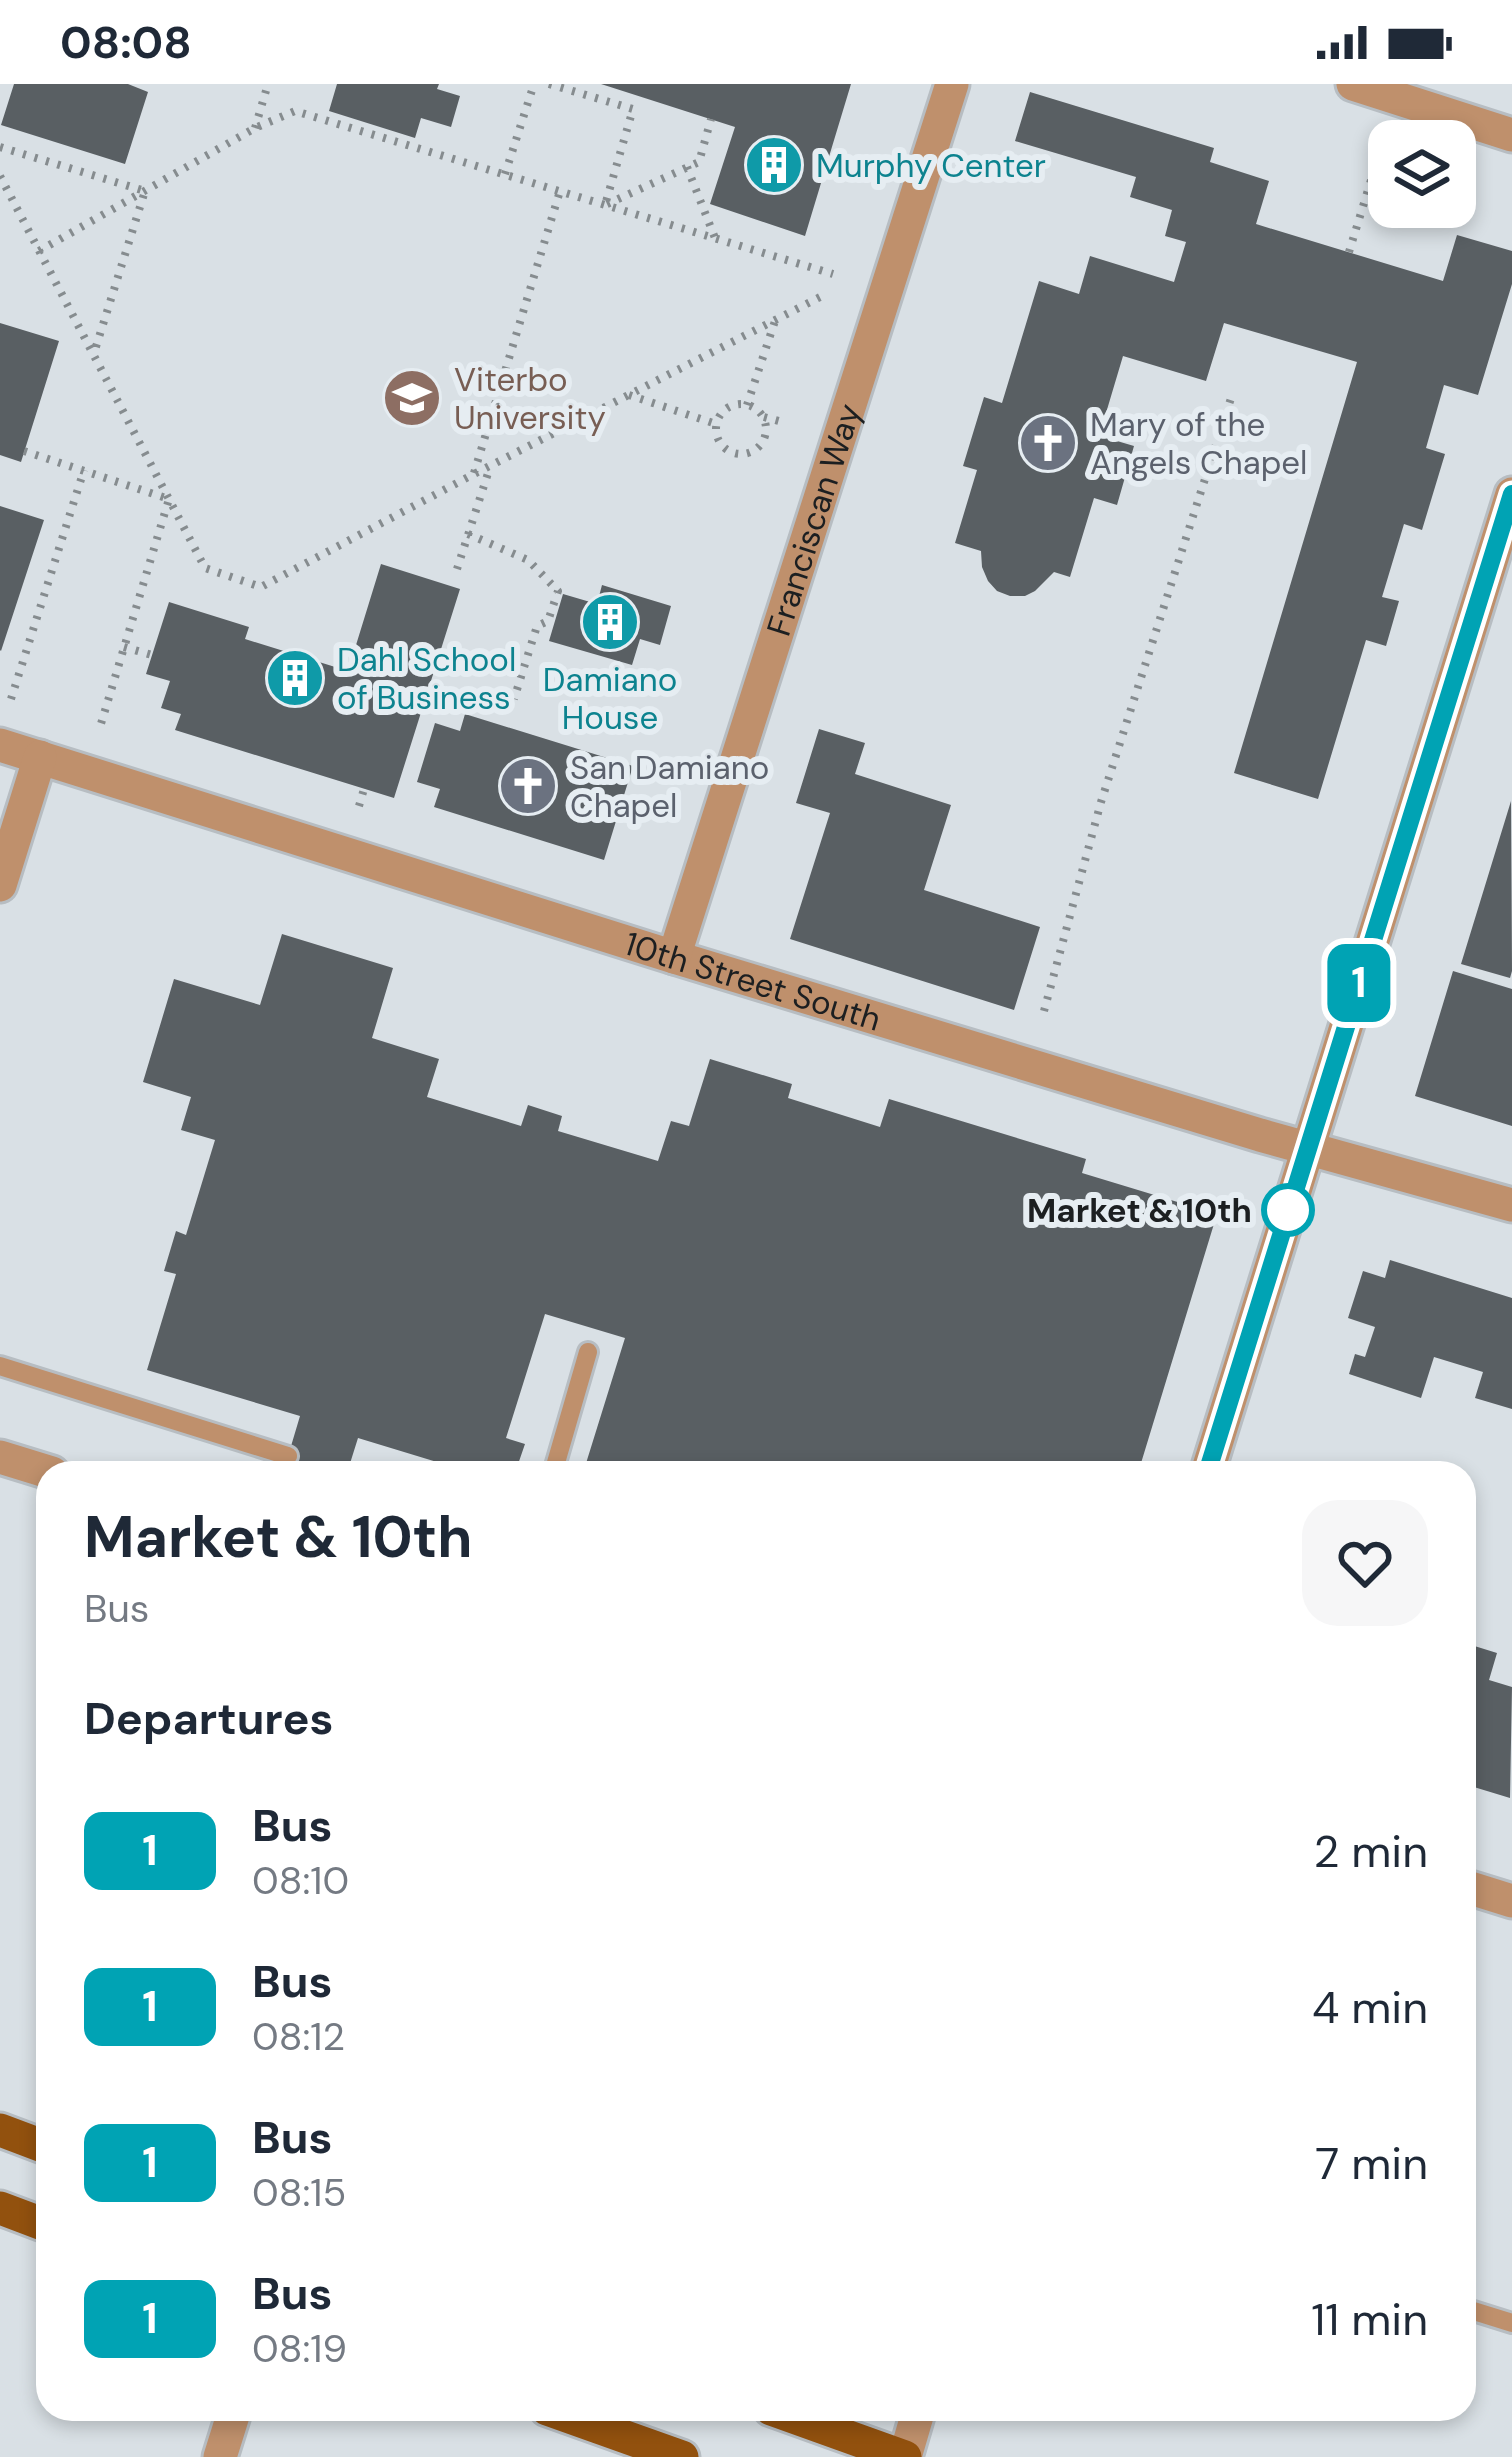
<!DOCTYPE html>
<html lang="en">
<head>
<meta charset="utf-8">
<style>
	:root { --surface:#fff; --page:#f6f6f7; --text:#1f2937; --muted:#747a83 }
	body { margin:0; font-family:"DM Sans",sans-serif; background:var(--page); color:var(--text); height:100vh; display:flex; flex-direction:column; font-size:45px; white-space:nowrap }
	* { box-sizing:border-box; margin:0 }
	p { font-size:39px; color:var(--muted) }
	.icon { flex:none; width:66px; height:66px; fill:none; stroke:currentColor; stroke-width:2; stroke-linecap:round; stroke-linejoin:round }
	.map { position:relative; flex:1; overflow:hidden }
	.panel { position:absolute; left:36px; top:1377px; width:1440px; height:960px; display:flex; flex-direction:column; background:var(--surface); border-radius:36px; box-shadow:0 6px 18px #0003 }
	.panel>* { flex:none }
	.badge { padding:0 24px; border-radius:18px; font-size:42px; line-height:78px }
	.fabs { position:absolute; left:1368px; top:36px; display:grid; gap:24px }
	.fabs a { display:grid; place-items:center; width:108px; height:108px; border-radius:24px; background:var(--surface); box-shadow:0 6px 18px #0003; font-size:60px }
	.map>.badge { position:absolute; translate:-50% -50%; box-shadow:0 0 0 6px #fff }
	h2 { padding:0 48px; font-size:45px; line-height:108px }
	.round { display:grid; place-items:center; flex:none; width:126px; height:126px; border-radius:36px; background:var(--page) }
	.summary { display:flex; align-items:center; justify-content:space-between; height:204px; padding:0 48px }
	h1 { font-size:57px; font-weight:700; line-height:90px }
	ul { padding:0; list-style:none }
	li { display:flex; align-items:center; gap:36px; height:156px; padding:0 48px }
	li div { flex:1 }
	li b { display:block; font-size:45px }
	li em { font-style:normal }
	li .badge { min-width:132px; font-weight:700; text-align:center }
	.status { display:flex; justify-content:space-between; align-items:center; height:84px; padding:0 60px; background:var(--surface); direction:ltr }
	.status svg { height:33px; fill:currentColor }
	.map>svg:first-child { display:block }
	.building { fill:#595f63 }
	.lines { fill:none; stroke-linecap:round; stroke-linejoin:round }
	.service-casing { stroke:#b7bdc2; stroke-width:24 }
	.minor-casing { stroke:#b7bdc2; stroke-width:39 }
	.primary-casing { stroke:#b7bdc2; stroke-width:39 }
	.path { stroke:#868c8f; stroke-width:8; stroke-dasharray:3 9; stroke-linecap:butt }
	.service { stroke:#bf906c; stroke-width:18 }
	.minor { stroke:#bf906c; stroke-width:33 }
	.primary { stroke:#92510e; stroke-width:33 }
	.line-casing { stroke:#fff; stroke-width:27 }
	.line { stroke:#00a3b4; stroke-width:18 }
	.stop-dot { fill:#fff; stroke:#00a3b4; stroke-width:6 }
	.labels { text-anchor:middle; stroke-width:12; stroke-linejoin:round; paint-order:stroke }
	.culture-label { font-size:33px; fill:#0d838f; stroke:#e6edf2; text-anchor:start }
	.education-label { font-size:33px; fill:#785e54; stroke:#e6edf2; text-anchor:start }
	.worship-label { font-size:33px; fill:#5b616d; stroke:#e6edf2; text-anchor:start }
	.street-label { font-size:33px; fill:#1c1f21; stroke:#e6edf2 }
	.stop-label { font-size:33px; font-weight:bold; fill:#1c1f21; stroke:#e6edf2; text-anchor:end }
</style>
</head>
<body>
<div class="status"><b>08:08</b><svg viewBox="0 0 49 12"><path d="M0 12V9h3v3zM5 12V6h3v6zM10 12V3h3v9zM15 12V0h3v12zM26 1h20v11H26zM47 4h2v5h-2z"/></svg></div>
<div class="map">
<svg width="1512" height="2373" viewBox="0 0 1512 2373">
	<rect width="100%" height="100%" fill="#d9e0e5"/>
	<path class="building" d="M14,0h114l20,8 -23,72 -124,-39z
		M337,0h102l-2,5 23,7 -9,31 -30,-9 -6,20 -86,-27z
		M601,0h250l-46,152 -95,-32 25,-77z
		M1030,8l184,56 -4,14 59,19 -13,43 187,57 14,-46 55,16v33l-34,111 -34,-10 -18,63 19,6 -23,76 -18,-6 -22,73 17,4 -13,45 -20,-6 -48,159 -84,-26 123,-411 -133,-39 -18,58 -83,-25 -17,57 18,5 -7,23 17,5 -17,59 -23,-7 -24,79 -16,-5 -19,19 -10,5h-15l-13,-5 -9,-10 -6,-14 -1,-16 -26,-8 22,-73 -14,-4 21,-69 18,6 37,-122 40,13 11,-38 84,26 12,-40 -21,-6 7,-26 -42,-13 6,-20 -121,-36z
		M0,239l59,18 -38,121 -21,-7z
		M0,422l44,14 -43,131 -1,-1z
		M381,480l79,25 -66,209 -219,-68 6,-16 -20,-6 9,-27 -24,-7 23,-72 80,25 -4,12 103,32z
		M602,501l69,21 -11,39 -20,-6 -8,26 -83,-24 14,-47 34,10z
		M465,630l168,52 -29,94 -170,-53 6,-18 -23,-7 18,-59 25,8z
		M819,645l46,14 -10,31 96,31 -27,85 116,37 -26,83 -224,-71 40,-126 -34,-10z
		M1511,717l1,170 -2,7 -49,-14z
		M282,850l111,34 -21,70 67,21 -12,38 94,29 7,-21 34,11 -4,15 100,30 13,-40 18,5 21,-67 82,25 -4,14 92,29 9,-28 197,60 -4,14 135,41 -79,259h-555l42,-135 -80,-24 -39,124 19,6 -10,29h-42l-115,-35 -11,35h-64l17,-57 -153,-46 29,-96 -12,-3 12,-40 10,4 29,-95 -34,-10 10,-33 -48,-15 31,-103 86,26z
		M1453,887l59,18v137l-97,-30z
		M1390,1176l122,38v111l-37,-11 8,-26 -49,-15 -13,41 -72,-24 6,-20 10,3 10,-30 -27,-9 15,-47 22,7z
		M1468,1560l29,9 -8,27 23,7 -2,111 -46,-14v-126z"/>
	<g class="lines">
		<defs>
			<path id="service" d="M0,1282l288,90
				M553,1389l35,-121
				M1464,2224l48,15"/>
			<g id="minor">
				<path d="M1353,0l159,51"/>
				<path id="s1" d="M0,661l674,212 586,178 252,70"/>
				<path d="M0,801l40,-128"/>
				<path id="s2" d="M674,873l278,-873"/>
				<path d="M0,1373l52,16"/>
				<path d="M1207,1389l305,-979"/>
				<path d="M1464,1802l48,15"/>
				<path d="M220,2373l15,-48"/>
				<path d="M905,2373l14,-48"/>
			</g>
			<path id="primary" d="M0,2046l48,18
				M0,2124l48,18
				M547,2325l135,48
				M771,2325l134,48"/>
		</defs>
		<use href="#service" class="service-casing"/>
		<use href="#minor" class="minor-casing"/>
		<use href="#primary" class="primary-casing"/>
		<path class="path" d="M549,0l84,25 -28,96
			M255,44l13,-44
			M0,63l145,44 -51,162
			M687,83l28,71
			M505,90l29,-90
			M0,92l205,392 56,19 213,-113 352,-180
			M607,120l92,-42 12,-43
			M39,167l216,-123 40,-17 538,163
			M1349,168l38,-124
			M629,311l87,29
			M716 345a25 25 0 1 1 50 0a25 25 0 1 1-50 0Z
			M747,321l28,-84
			M764,333l22,6
			M24,367l145,48 -69,228
			M474,389l86,-282
			M468,450l60,26 30,31 -10,30 -11,5 -23,73
			M457,485l33,-102
			M124,563l28,8
			M11,615l73,-229
			M359,722l5,-17
			M1044,927l57,-209 132,-410"/>
		<use href="#service" class="service"/>
		<use href="#minor" class="minor"/>
		<use href="#primary" class="primary"/>
	</g>
	<g class="lines">
		<defs>
			<path id="line" d="M1207,1389l305,-979"/>
		</defs>
		<use href="#line" class="line-casing"/>
		<use href="#line" class="line"/>
	</g>
	<defs>
		<symbol id="building-disc" viewBox="-11 -11 22 22"><circle r="9.5" fill="#0f9aa8" stroke="#e6edf2"/><path d="M-4-6H4V6H1V3H-1V6H-4ZM-2.5-4.3h1.7v1.8h-1.7ZM.8-4.3h1.7v1.8H.8ZM-2.5-1h1.7V.8h-1.7ZM.8-1h1.7V.8H.8Z" fill="#fff"/></symbol>
		<symbol id="university-disc" viewBox="-11 -11 22 22"><circle r="9.5" fill="#8d6e63" stroke="#e6edf2"/><path d="M0-5L7-2L0 1L-7-2ZM-4 1L0 2.5L4 1V4Q0 6-4 4Z" fill="#fff"/></symbol>
		<symbol id="church-disc" viewBox="-11 -11 22 22"><circle r="9.5" fill="#6b7280" stroke="#e6edf2"/><path d="M-1.2-6h2.4v3.5h3.3v2.4h-3.3V6h-2.4V-.1h-3.3v-2.4h3.3Z" fill="#fff"/></symbol>
	</defs>
	<g fill-rule="evenodd">
		<use href="#building-disc" x="741" y="48" width="66" height="66"/>
		<use href="#university-disc" x="379" y="281" width="66" height="66"/>
		<use href="#church-disc" x="1015" y="326" width="66" height="66"/>
		<use href="#building-disc" x="577" y="505" width="66" height="66"/>
		<use href="#building-disc" x="262" y="561" width="66" height="66"/>
		<use href="#church-disc" x="495" y="669" width="66" height="66"/>
	</g>
	<circle class="stop-dot" cx="1288" cy="1126" r="24"/>
	<g class="labels">
		<g class="culture-label">
			<text x="816" y="93">Murphy Center</text>
			<text x="337" y="587">Dahl School<tspan x="337" dy="38">of Business</tspan></text>
			<text x="610" y="607" text-anchor="middle">Damiano<tspan x="610" dy="38">House</tspan></text>
		</g>
		<g class="education-label">
			<text x="454" y="307">Viterbo<tspan x="454" dy="38">University</tspan></text>
		</g>
		<g class="worship-label">
			<text x="1090" y="352">Mary of the<tspan x="1090" dy="38">Angels Chapel</tspan></text>
			<text x="570" y="695">San Damiano<tspan x="570" dy="38">Chapel</tspan></text>
		</g>
		<g class="street-label">
			<text dy="12" stroke="none"><textPath href="#s2" startOffset="459">Franciscan Way</textPath></text>
			<text dy="12" stroke="none"><textPath href="#s1" startOffset="789">10th Street South</textPath></text>
		</g>
		<g class="stop-label">
			<text x="1252" y="1138">Market &amp; 10th</text>
		</g>
	</g>
</svg>
<div class="fabs">
<a><svg class="icon" aria-label="layers" viewBox="0 0 24 24"><path d="M12 4l9 5-9 5-9-5zM3 14l9 5 9-5"/></svg></a>
</div>
<b class="badge" style="left:1359px;top:899px;background:#00a3b4;color:#fff">1</b>
<section class="panel">
<div class="summary"><div><h1>Market &amp; 10th</h1><p>Bus</p></div><a class="round"><svg class="icon" aria-label="heart" viewBox="0 0 24 24"><path d="M12 20l-8-8c-3-5 5-10 8-4 3-6 11-1 8 4z"/></svg></a></div>
<h2>Departures</h2>
<ul>
<li><span class="badge" style="background:#00a3b4;color:#fff">1</span><div><b>Bus</b><p>08:10</p></div><em>2 min</em></li>
<li><span class="badge" style="background:#00a3b4;color:#fff">1</span><div><b>Bus</b><p>08:12</p></div><em>4 min</em></li>
<li><span class="badge" style="background:#00a3b4;color:#fff">1</span><div><b>Bus</b><p>08:15</p></div><em>7 min</em></li>
<li><span class="badge" style="background:#00a3b4;color:#fff">1</span><div><b>Bus</b><p>08:19</p></div><em>11 min</em></li>
</ul>
</section>
</div>
</body>
</html>
